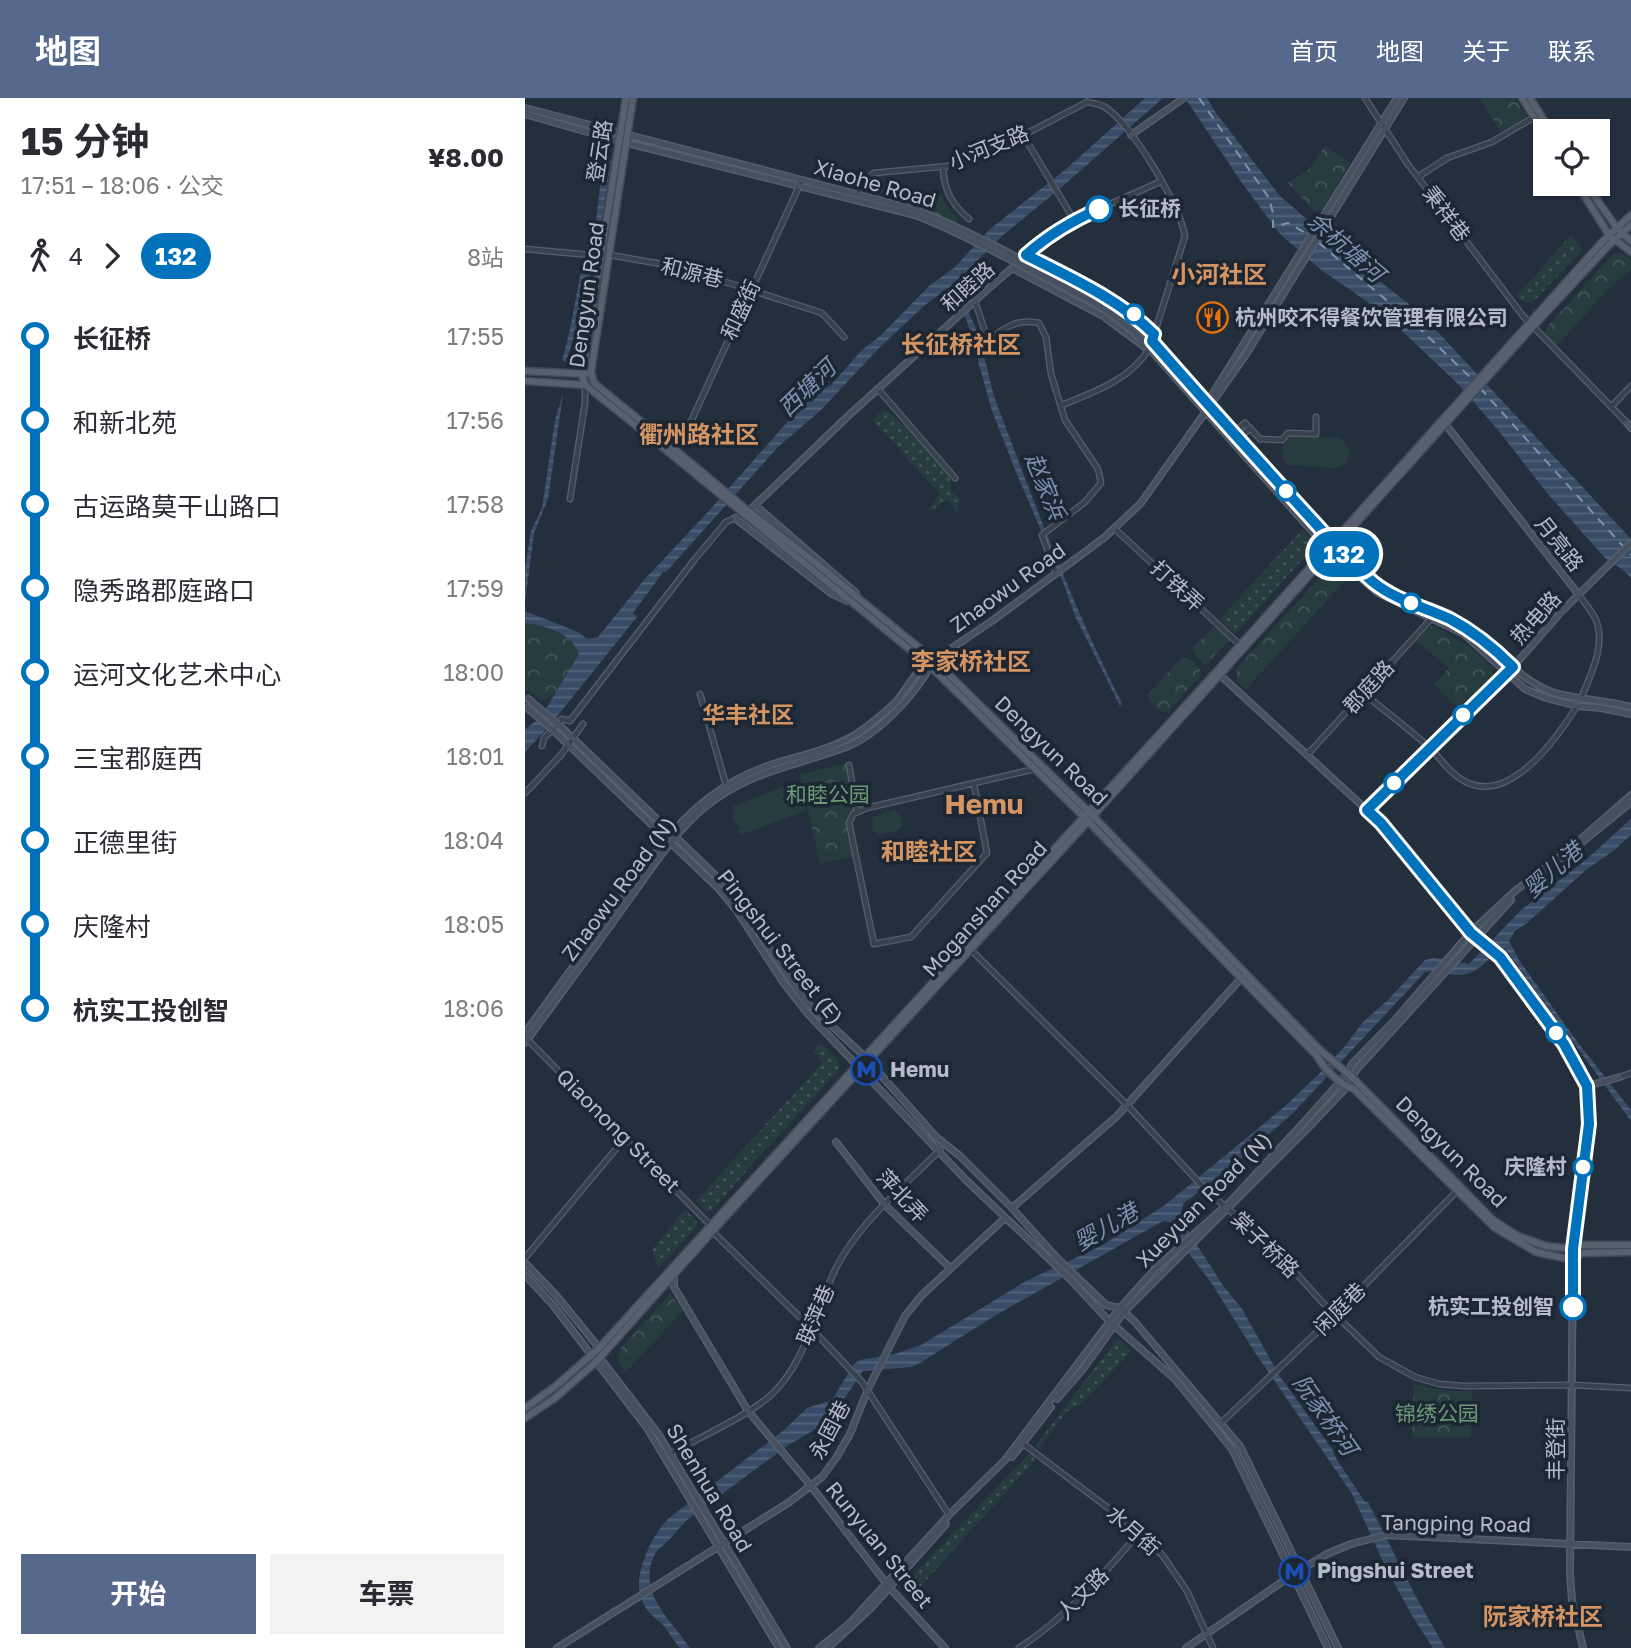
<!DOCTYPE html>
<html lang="zh">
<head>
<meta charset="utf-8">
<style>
	:root { --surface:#fff; --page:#f2f2f3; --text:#2b2b33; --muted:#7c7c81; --accent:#56698c }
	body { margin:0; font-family:"Golos Text","Noto Sans SC",sans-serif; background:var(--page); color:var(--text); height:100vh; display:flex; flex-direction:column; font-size:26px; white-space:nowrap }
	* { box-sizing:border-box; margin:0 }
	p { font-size:23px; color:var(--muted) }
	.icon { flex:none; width:38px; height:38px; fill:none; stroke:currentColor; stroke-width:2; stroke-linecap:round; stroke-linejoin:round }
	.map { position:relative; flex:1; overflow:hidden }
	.sheet { display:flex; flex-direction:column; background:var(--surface); width:525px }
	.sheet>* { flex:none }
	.badge { padding:0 14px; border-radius:23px; font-size:24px; line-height:46px }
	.buttons { position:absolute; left:1008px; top:21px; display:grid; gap:14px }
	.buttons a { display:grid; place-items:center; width:77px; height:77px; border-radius:0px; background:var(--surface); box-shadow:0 2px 5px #0004; font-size:35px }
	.map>.badge { position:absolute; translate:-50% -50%; box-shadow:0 0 0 4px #fff }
	.legs { display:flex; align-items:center; gap:10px; height:77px; padding:0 21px; font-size:23px }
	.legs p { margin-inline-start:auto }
	.headline { display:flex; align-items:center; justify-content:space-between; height:119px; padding:0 21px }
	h1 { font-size:38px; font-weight:700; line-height:52px }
	.action { display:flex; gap:14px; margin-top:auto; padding:14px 21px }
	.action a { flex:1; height:80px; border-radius:0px; background:var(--accent); color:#fff; font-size:28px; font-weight:700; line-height:80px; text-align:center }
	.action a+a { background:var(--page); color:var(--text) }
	ul { padding:0 21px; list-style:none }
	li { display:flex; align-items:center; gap:24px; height:84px; font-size:26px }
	li i { display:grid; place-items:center; width:10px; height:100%; margin:0 9px; background:currentColor }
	li i::after { content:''; width:18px; height:18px; margin:-9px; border:5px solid; border-radius:50%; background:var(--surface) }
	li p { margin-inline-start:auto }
	li:first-child i { background:linear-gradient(#0000 50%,currentColor 0) }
	li:last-child i { background:linear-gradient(currentColor 50%,#0000 0) }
	header { display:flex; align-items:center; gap:42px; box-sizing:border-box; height:98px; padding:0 35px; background:var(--accent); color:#fff }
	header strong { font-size:33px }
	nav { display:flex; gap:38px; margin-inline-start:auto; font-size:24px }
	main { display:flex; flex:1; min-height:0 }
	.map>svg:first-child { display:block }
	.grass { fill:url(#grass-dots) }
	.forest { fill:url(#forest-crowns) }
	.pitch { fill:#263c3f }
	.water { fill:url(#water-rules) }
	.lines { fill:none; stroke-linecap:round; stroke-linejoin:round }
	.ferry { stroke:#7c92b1; stroke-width:2; stroke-dasharray:9 7; stroke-linecap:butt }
	.street-casing { stroke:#565f6c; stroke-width:7 }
	.secondary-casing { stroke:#565f6c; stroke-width:8 }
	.primary-casing { stroke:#414a57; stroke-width:9 }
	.street { stroke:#38414e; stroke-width:4.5 }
	.secondary { stroke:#465061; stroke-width:5 }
	.primary { stroke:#56606e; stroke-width:6 }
	.secondary-bridge-casing { stroke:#565f6c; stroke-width:8; stroke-linecap:butt }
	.primary-bridge-casing { stroke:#414a57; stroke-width:9; stroke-linecap:butt }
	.secondary-bridge { stroke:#465061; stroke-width:5 }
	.primary-bridge { stroke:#56606e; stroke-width:6 }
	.line-1-casing { stroke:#fff; stroke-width:16 }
	.line-1 { stroke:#0072bc; stroke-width:10 }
	.stop-1-dot { fill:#fff; stroke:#0072bc; stroke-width:3.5 }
	.labels { text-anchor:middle; stroke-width:7; stroke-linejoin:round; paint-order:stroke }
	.street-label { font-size:21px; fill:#b4bcc9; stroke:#1d2633 }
	.stop-label { font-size:21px; font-weight:bold; fill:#b4bcc9; stroke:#1d2633; text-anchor:end }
	.poi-label { font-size:21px; font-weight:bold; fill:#b4bcc9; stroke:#1d2633; text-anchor:start }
	.park-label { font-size:21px; fill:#6b9a76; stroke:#1d2633 }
	.water-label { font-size:23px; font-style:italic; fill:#7c92b1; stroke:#1d2633 }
	.neighbourhood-label { font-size:23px; font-weight:bold; fill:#d59563; stroke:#1d2633 }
	.quarter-label { font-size:24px; font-weight:bold; fill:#d59563; stroke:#1d2633 }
	.district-label { font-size:28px; font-weight:bold; fill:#d59563; stroke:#1d2633 }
</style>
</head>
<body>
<header>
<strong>地图</strong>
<nav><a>首页</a><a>地图</a><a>关于</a><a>联系</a></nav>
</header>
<main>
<section class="sheet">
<div class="headline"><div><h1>15 分钟</h1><p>17:51 – 18:06 · 公交</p></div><b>¥8.00</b></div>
<div class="legs"><svg class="icon" aria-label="walk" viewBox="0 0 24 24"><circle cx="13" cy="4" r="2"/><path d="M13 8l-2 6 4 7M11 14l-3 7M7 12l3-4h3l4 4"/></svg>4<svg class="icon" aria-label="forward" viewBox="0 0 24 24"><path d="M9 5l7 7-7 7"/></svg><b class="badge" style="background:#0072bc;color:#fff">132</b><p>8站</p></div>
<ul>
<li><i style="color:#0072bc"></i><b>长征桥</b><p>17:55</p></li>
<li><i style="color:#0072bc"></i><span>和新北苑</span><p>17:56</p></li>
<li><i style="color:#0072bc"></i><span>古运路莫干山路口</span><p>17:58</p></li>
<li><i style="color:#0072bc"></i><span>隐秀路郡庭路口</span><p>17:59</p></li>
<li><i style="color:#0072bc"></i><span>运河文化艺术中心</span><p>18:00</p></li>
<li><i style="color:#0072bc"></i><span>三宝郡庭西</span><p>18:01</p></li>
<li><i style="color:#0072bc"></i><span>正德里街</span><p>18:04</p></li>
<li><i style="color:#0072bc"></i><span>庆隆村</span><p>18:05</p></li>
<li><i style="color:#0072bc"></i><b>杭实工投创智</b><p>18:06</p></li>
</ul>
<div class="action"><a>开始</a><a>车票</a></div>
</section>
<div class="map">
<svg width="1106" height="1550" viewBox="0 0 1106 1550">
	<defs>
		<pattern id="grass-dots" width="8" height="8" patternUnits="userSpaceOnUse" patternTransform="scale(1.75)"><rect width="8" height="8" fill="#263c3f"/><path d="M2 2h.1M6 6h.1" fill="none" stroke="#435659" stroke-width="1.8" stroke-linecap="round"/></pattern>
		<pattern id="forest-crowns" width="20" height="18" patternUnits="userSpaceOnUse" patternTransform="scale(1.75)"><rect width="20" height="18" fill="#263c3f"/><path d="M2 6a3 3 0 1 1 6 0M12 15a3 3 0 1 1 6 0" fill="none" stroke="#435659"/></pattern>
		<pattern id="water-rules" width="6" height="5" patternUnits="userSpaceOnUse" patternTransform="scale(1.75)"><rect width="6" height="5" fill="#394c67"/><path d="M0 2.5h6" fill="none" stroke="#53647b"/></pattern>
	</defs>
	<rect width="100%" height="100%" fill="#242f3e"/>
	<path class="grass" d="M1046,137l12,14 -51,54 -11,-2 -5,-5z
		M360,313c12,4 58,52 64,65 2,4 1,11 3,16l8,7 -3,14 -8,-12 -7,1 -10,9 -4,-1 12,-16 -67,-73 6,-8z
		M778,431l11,13 -1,6 -78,86 -15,-15z
		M296,945l17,17 1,10 -84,91 -43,50 -6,1 -10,-11 127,-139 -10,-11z
		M160,1111l12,13v4l-39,43 -6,-19z
		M593,1240l13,13 -49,53 -15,7 -28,38 -4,-3z
		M505,1355l7,5 -127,140 -4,-11 1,-6z"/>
	<path class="forest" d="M955,0h35l13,21 -28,13z
		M800,48l25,17 -28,47 -7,2 -27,-29 21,-14z
		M349,77l10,1 -1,11 48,17 5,-13h3l11,20 9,8 -1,4 -76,-30 -16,-2z
		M1097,155l9,7v9l-25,22 -50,56 -10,-13v-6l67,-74z
		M810,468l5,1 9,9 -103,113 -9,-8v-13l87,-95 6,-6z
		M0,525c21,3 46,9 54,32 -10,17 -19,40 -37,46l-17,-12z
		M690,528l15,14 -25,25 -10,-10 -3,-7z
		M910,528l36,22 22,20 1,8 -35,32 -25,-23 15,-17 -33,-27 13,-14z
		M657,560c8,0 20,9 19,17l-33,37h-7l-13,-13 1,-6z
		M321,665l8,47c-14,11 -4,31 -1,47l-33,6 -20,-88z
		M145,1196l13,16 -57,62 -8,-10 1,-12z
		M889,1286l31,7h27l-1,46h-59z"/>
	<path class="pitch" d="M768,337l47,3 7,7 3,9 -4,9 -9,5 -49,-3c-10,-13 -7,-20 5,-30z
		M262,687l10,3 5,8 -1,11h4l1,4 -66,24 -2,-5 3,-2 -9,-9 2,-13z
		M370,712l5,3c9,19 -8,19 -23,21l-5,-5 1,-12z"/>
	<path class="water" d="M620,0h18l-100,88 -61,50 -23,23 2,7 -4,3 -5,-3 -17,21c9,17 19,34 25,53 6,22 10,45 18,67 38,100 75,201 124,296l-2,3 -45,-90 -12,-34 -47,-110 -25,-64 -24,-87 -15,-32 -5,-1 -23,18 -44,41 -60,64 -41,35 -113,126h-3l-30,41 4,4 -87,108 -25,27v-23l16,-12 38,-63c-8,-22 -33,-28 -54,-31v-12l53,21 9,7 11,-2 46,-57 62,-66 107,-121 18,-8 30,-34 19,-15 49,-50 25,-18 36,-39 75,-59z
		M660,0h22l9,15 64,83 82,71 59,47 210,225v39l-9,-9 -16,-10 -59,-66 -49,-63 -41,-47 -75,-71 -62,-43 -40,-35 -36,-48z
		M83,54l3,9 -13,84 -19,76 -13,41 -4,-2c12,-39 15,-80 27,-120l5,-1 9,-79z
		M38,296l-15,105 -14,34 -9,70v-34l6,-38 11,-23 13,-88z
		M1106,721v16l-18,16 -27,19 -59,53 -12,8 -6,10 10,19 60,84 52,66v11l-126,-172h-4c-14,9 -23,26 -42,26 -12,0 -22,-6 -34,-3l-132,141 -51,45 -59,46 -2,16 41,64 20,25 37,66 53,74 5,11 28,42h3l48,95 29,51h-12l-20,-31 -25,-45 -36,-78 -98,-143 -42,-67 -31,-41 -9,-21 -9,-1 -167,94 -76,48 -8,4 -49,4 -28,41 -16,15 -29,17 -98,72c-9,7 -15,15 -23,24 -5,5 -11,8 -15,16 -17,37 17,64 36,92h-10c-6,-7 -11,-16 -17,-23 -6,-6 -15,-12 -19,-20 -15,-25 7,-68 24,-86l116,-89 23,-22 25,-8 22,-36 6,-4 35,-6 26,-9 105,-64 75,-35 64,-41 119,-98 35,-33 27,-29 17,-23 25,-22 37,-40 9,-2 35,6 52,-54 67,-52z"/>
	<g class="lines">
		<path class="ferry" d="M674,0l70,100 4,15v14l15,-4 21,12
			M794,145l99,84 56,54
			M955,290l151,167"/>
		<defs>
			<path id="street" d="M840,0l42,65 116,153 104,107
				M498,37l51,85 88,-39
				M418,70c1,22 9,37 26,51
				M896,77l26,-17 45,-16 39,-23
				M333,95l5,-10 11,-10 74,-7 66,-26 73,-38c5,1 12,2 16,4 27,14 78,101 82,130l-33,105
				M0,151l76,7
				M85,157l69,12 143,46 22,24
				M450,203l13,40c17,-14 30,-23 51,-18l7,14 5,37 14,46 33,49 3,14 -16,19 -43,33 14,38
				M353,291l77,89
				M537,307c32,-13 68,-25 87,-56
				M1086,309l20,-21
				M708,335l12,-10 15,16 22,1 6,-7 28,1v-17
				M714,341l11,-11
				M157,343l120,-261
				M45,401l15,-96v-17
				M589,430l126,117
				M1054,497c5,7 12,15 16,23 12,24 -4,57 -14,80
				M838,595c22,18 46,36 67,55 11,11 21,27 36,34 45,22 91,-44 111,-76
				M175,596l26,91
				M17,648l2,-8 18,-19 8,2 125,-162 31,-37 9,-4
				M783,656l122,-134
				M324,667l8,47
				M449,686l13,69 -76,84 -37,7 -25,-121 4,-9 14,-6 168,-39
				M0,695l36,-38 22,-31
				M446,852l156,155 79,85 70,61 46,51 57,55 36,20 24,7 25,2 108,-1 59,3
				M0,939l186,189
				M1095,979l11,-4
				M188,1134l98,96 51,54 87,133
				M0,1160l100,-120
				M696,1325l114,-108 122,-124
				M497,1345l118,89 23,24 24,35 26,57
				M145,1356c28,-16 80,-39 102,-60 38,-36 44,-94 70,-137 25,-41 64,-73 98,-107
				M494,1550c48,-31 84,-73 121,-116"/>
			<path id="secondary" d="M0,10l392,102
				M0,16l94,27 296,74
				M606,37l53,-37
				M501,157l46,22 62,38 20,19
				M487,170l91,48 43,32
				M620,237l199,219c15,15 30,30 49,41 25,14 53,21 78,37 28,18 48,48 81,60 25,8 53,8 79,15
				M616,241l186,209 51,45 86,41 61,55 21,9 31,8 24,2 30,6
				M680,308l192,-308
				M1102,325l4,5
				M921,327l133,170
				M230,407l101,88
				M210,420l7,-2 6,-4 99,-95 142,-129 63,-54 22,-14
				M210,420l97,76 15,7
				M694,576l162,149 89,110 30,24 64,87 23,42 2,38 -16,125 -3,325 2,27 11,47
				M33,626l157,151 22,25 68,101 59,55 72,81 24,19 52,52 45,50 49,47 14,3 15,14 105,124 98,202
				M28,632l165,158 19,23 46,71 25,32 158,166 104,99 39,42 66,58 57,70 96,199
				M842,712l146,-143 47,-54 71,-70
				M1010,783l96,-79
				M0,935l134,-185c31,-39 65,-68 114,-84 29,-9 58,-14 85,-31 13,-9 25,-19 37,-30 12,-13 22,-37 39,-43l58,-39 113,-84 36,-34 104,-147 159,-258
				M0,945c34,-47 69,-94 103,-142 23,-32 46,-68 77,-94 46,-37 88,-40 141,-60 32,-12 71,-54 86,-84
				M1062,988l33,-9
				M311,1044l49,63 65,63
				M487,1110l105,-92 127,-141
				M0,1165l31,32 43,53 1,10 59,77 128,213
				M0,1177l28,30 94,123 132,220
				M149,1179v10l74,124 63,75 78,101 56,61
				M532,1301l26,-30 41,-57 184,-184 35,-37 14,-22 154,-169
				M487,1359l39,-50
				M32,1550l231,-145 34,-26 14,-19 14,-24 18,-45 37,-73 17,-21 83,-77
				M294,1550l30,-24 100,-109 56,-55 115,-152 35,-39 76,-68 75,-81 41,-46 5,-10 43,-44 75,-87 45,-42 51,-39 65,-57
				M303,1550l43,-40 75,-84
				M661,1550l106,-73 35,-21 24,-10 35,-9 245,12"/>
			<path id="primary" d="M101,0l-44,277 3,10 60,48
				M108,0l-42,274 3,11 54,44
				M997,0l23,36
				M1005,0l21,33
				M1052,86l32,51 22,17
				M1061,86l31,44 14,13
				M0,273l61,3
				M0,283l61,4
				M288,463l121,99 159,156 226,233 34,29 140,142 25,16 28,10 27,3 8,-4h50
				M284,469l122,100 152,149 234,240c7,13 23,29 37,33l141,139 41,24 37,8 9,-7 49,-1
				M0,1310l32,-23 42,-37 617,-676 387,-431 28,-26
				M0,1320l30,-20 41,-36 132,-148 365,-398 435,-484 81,-87 22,-20"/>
		</defs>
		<use href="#street" class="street-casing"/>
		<use href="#secondary" class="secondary-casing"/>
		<use href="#primary" class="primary-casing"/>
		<use href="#street" class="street"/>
		<use href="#secondary" class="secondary"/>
		<use href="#primary" class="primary"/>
		<defs>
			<path id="secondary-bridge" d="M392,112c45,18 89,41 132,64 34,18 68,34 96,61
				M390,117c37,14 72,33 108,51 41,21 85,40 118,73
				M1,599l32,27
				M0,608l28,24"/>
			<path id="primary-bridge" d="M123,329l98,82 67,52
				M120,335l164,134"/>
		</defs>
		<use href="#secondary-bridge" class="secondary-bridge-casing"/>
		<use href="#primary-bridge" class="primary-bridge-casing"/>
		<use href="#secondary-bridge" class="secondary-bridge"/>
		<use href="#primary-bridge" class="primary-bridge"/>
	</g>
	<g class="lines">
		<defs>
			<path id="line-1" d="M574,111c-27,12 -51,26 -73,46 45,23 91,43 128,79l-2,7c47,54 95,107 143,160 25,27 49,56 78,81 22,18 51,25 77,37 23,12 45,30 63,48l-146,143 14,13 90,110 29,24 64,87 23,42 2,38 -16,125v58"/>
		</defs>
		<use href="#line-1" class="line-1-casing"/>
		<use href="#line-1" class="line-1"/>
	</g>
	<defs>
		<symbol id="restaurant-ring" viewBox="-11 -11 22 22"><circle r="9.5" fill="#1d2633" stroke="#e8710a" stroke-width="1.5"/><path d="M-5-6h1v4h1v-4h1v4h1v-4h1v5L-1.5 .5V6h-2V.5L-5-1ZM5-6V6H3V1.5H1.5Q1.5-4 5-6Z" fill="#e8710a"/></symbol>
		<symbol id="metro-ring" viewBox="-11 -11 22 22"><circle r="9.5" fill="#1d2633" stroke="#1a4fb4" stroke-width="1.5"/><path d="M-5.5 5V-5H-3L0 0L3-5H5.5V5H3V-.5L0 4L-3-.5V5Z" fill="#1a4fb4"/></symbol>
	</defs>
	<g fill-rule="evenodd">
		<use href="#restaurant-ring" x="670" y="202" width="35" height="35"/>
		<use href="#metro-ring" x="324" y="954" width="35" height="35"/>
		<use href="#metro-ring" x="752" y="1456" width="35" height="35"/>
	</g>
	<g class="stop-1-dot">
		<circle cx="574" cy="111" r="12"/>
		<circle cx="609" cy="216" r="9"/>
		<circle cx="761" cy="393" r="9"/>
		<circle cx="886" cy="505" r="9"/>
		<circle cx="938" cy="617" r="9"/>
		<circle cx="869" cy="685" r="9"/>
		<circle cx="1031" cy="935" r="9"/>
		<circle cx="1058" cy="1069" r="9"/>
		<circle cx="1048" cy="1209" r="12"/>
	</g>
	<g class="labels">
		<g class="street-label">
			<text transform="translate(464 50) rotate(-22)" y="7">小河支路</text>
			<text transform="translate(75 53) rotate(-81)" y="7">登云路</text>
			<text transform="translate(350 86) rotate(16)" y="7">Xiaohe Road</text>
			<text transform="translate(921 116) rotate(53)" y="7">秉祥巷</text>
			<text transform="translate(167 175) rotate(14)" y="7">和源巷</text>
			<text transform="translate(443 189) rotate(-42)" y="7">和睦路</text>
			<text transform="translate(62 197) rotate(-82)" y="7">Dengyun Road</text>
			<text transform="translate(216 212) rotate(-65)" y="7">和盛街</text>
			<text transform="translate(1034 446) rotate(52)" y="7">月亮路</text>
			<text transform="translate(652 488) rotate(43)" y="7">打铁弄</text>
			<text transform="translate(483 490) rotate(-36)" y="7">Zhaowu Road</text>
			<text transform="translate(1011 520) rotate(-48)" y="7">热电路</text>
			<text transform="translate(844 589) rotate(-48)" y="7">郡庭路</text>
			<text transform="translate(526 653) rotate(44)" y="7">Dengyun Road</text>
			<text transform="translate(94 791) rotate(-53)" y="7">Zhaowu Road (N)</text>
			<text transform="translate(460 811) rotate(-48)" y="7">Moganshan Road</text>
			<text transform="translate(255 849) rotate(52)" y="7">Pingshui Street (E)</text>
			<text transform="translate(93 1033) rotate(45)" y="7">Qiaonong Street</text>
			<text transform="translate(926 1054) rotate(45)" y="7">Dengyun Road</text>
			<text transform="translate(377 1098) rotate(47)" y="7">萍北弄</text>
			<text transform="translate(679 1102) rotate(-45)" y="7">Xueyuan Road (N)</text>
			<text transform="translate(740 1147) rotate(44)" y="7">棠子桥路</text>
			<text transform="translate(815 1211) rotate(-45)" y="7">闲庭巷</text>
			<text transform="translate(291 1217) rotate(-67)" y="7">联萍巷</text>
			<text transform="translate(305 1332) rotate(-62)" y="7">永固巷</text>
			<text transform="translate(1031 1351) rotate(-90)" y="7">丰登街</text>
			<text transform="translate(184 1390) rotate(59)" y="7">Shenhua Road</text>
			<text transform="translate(931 1426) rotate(1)" y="7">Tangping Road</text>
			<text transform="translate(608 1433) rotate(41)" y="7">水月街</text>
			<text transform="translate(354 1447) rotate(51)" y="7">Runyuan Street</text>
			<text transform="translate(558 1496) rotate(-45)" y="7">人文路</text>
		</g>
		<g class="stop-label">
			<text x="593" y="118" text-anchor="start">长征桥</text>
			<text x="1042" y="1076">庆隆村</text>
			<text x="1029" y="1216">杭实工投创智</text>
		</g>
		<g class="poi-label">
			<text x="710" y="227">杭州咬不得餐饮管理有限公司</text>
			<text x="365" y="979">Hemu</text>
			<text x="792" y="1480">Pingshui Street</text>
		</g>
		<g class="park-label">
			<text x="303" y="704">和睦公园</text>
			<text x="912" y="1323">锦绣公园</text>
		</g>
		<g class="water-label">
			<text transform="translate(821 149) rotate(41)" y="8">余杭塘河</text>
			<text transform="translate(282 290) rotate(-44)" y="8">西塘河</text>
			<text transform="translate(520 388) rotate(68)" y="8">赵家浜</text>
			<text transform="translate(1028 772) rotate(-41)" y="8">婴儿港</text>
			<text transform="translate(581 1129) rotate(-30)" y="8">婴儿港</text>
			<text transform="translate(800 1317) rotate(55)" y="8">阮家桥河</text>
		</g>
		<g class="neighbourhood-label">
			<text x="223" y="625">华丰社区</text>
		</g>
		<g class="quarter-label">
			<text x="694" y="185">小河社区</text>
			<text x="436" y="255">长征桥社区</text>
			<text x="174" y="345">衢州路社区</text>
			<text x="446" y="572">李家桥社区</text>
			<text x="404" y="762">和睦社区</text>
			<text x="1018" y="1527">阮家桥社区</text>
		</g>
		<g class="district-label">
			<text x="459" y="716">Hemu</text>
		</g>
	</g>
</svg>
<div class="buttons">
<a><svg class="icon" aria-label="locate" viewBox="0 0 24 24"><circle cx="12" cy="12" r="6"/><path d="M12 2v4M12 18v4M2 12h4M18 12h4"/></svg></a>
</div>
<b class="badge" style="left:819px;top:456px;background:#0072bc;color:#fff">132</b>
</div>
</main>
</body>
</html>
